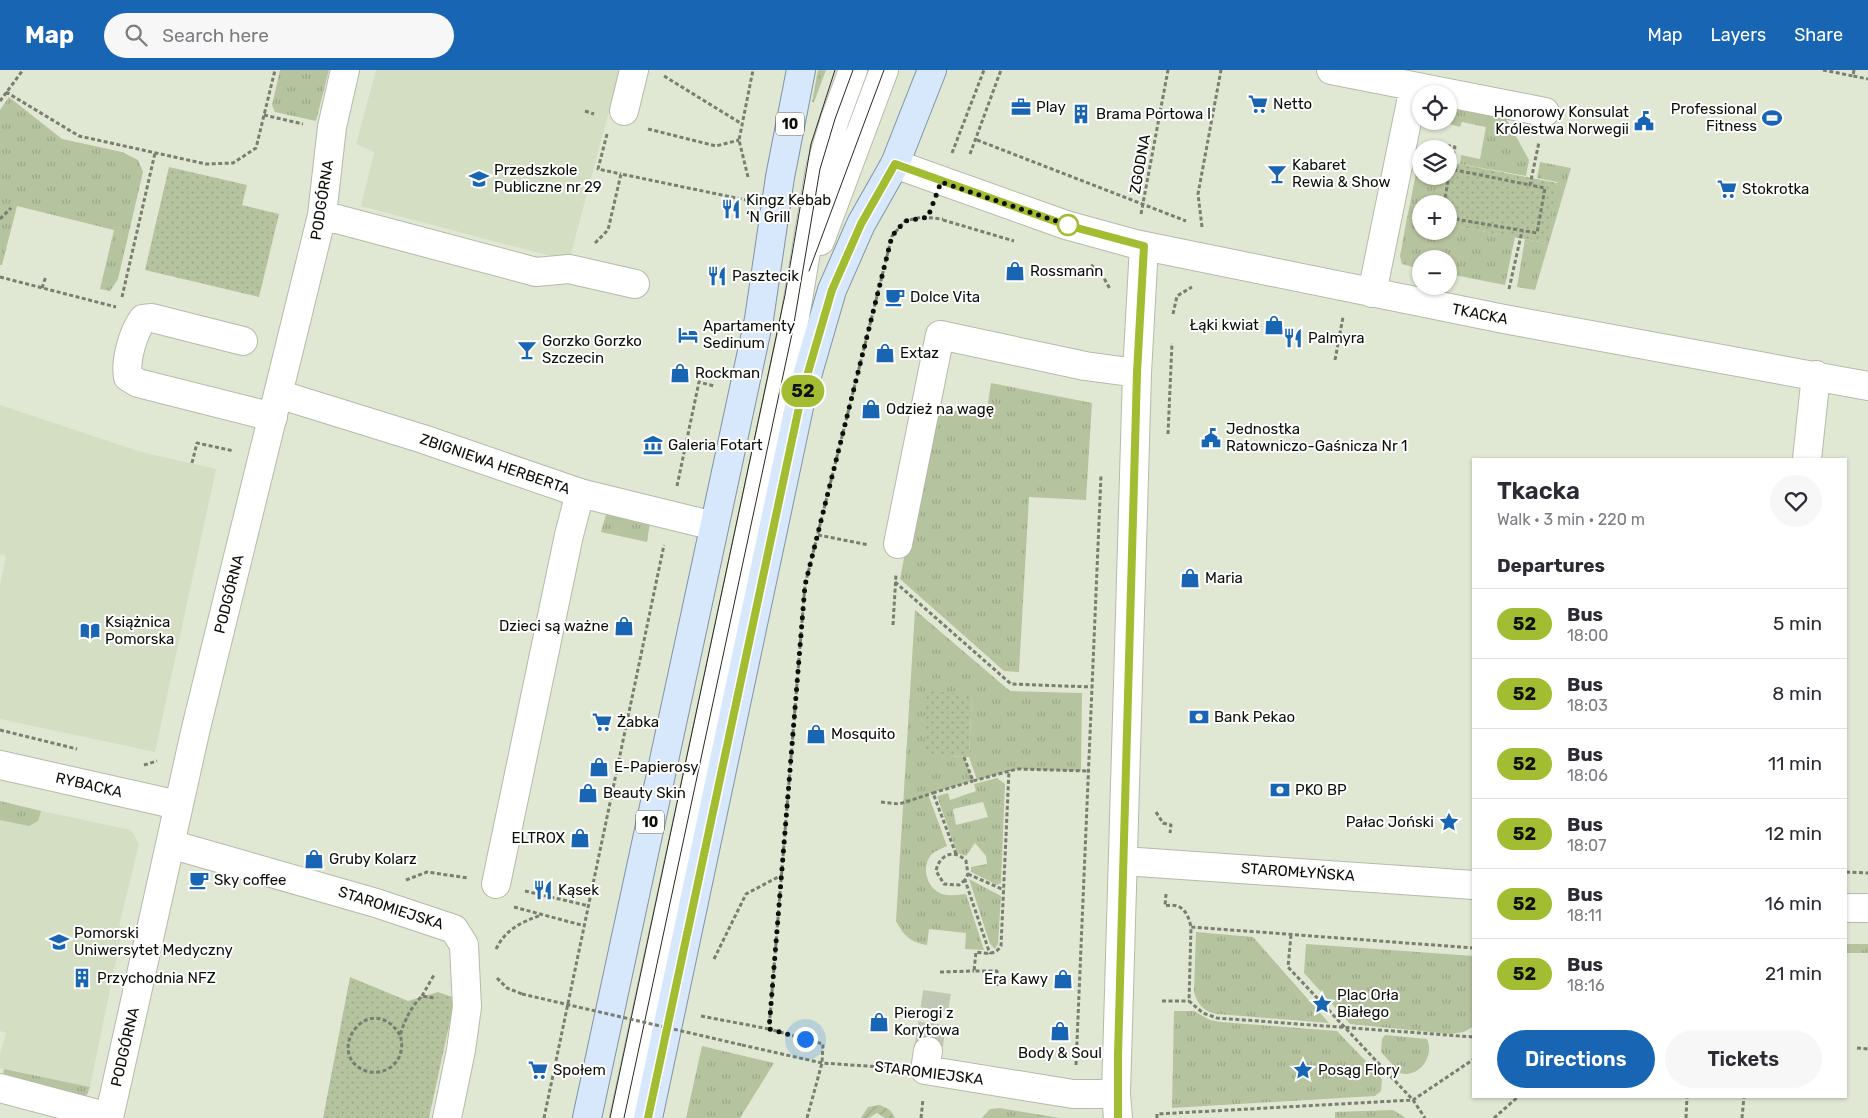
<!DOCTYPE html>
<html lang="en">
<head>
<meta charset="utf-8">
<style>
	:root { --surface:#fff; --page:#f7f7f7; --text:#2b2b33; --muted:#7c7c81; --line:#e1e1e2; --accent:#1865b4 }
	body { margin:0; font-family:Rubik,sans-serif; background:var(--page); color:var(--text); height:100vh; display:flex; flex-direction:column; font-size:19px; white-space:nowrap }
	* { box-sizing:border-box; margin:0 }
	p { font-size:16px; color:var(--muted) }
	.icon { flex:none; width:28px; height:28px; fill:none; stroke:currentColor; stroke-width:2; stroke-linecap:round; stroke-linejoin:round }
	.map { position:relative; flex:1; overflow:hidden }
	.side { position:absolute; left:1472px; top:388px; width:375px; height:640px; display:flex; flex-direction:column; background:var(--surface); border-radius:0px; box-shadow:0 1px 4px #0004 }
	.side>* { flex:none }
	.badge { padding:0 10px; border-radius:16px; font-size:18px; line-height:32px }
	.buttons { position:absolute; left:1412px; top:15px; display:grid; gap:10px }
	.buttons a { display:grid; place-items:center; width:45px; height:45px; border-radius:50%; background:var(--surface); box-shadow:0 1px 4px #0004; font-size:25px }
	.you { position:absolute; width:25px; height:25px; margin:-12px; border:4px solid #fff; border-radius:50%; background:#1a73e8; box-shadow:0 0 0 8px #1a73e833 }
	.map>.badge { position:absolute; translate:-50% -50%; box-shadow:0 0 0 2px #fff }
	h2 { padding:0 25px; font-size:19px; line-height:45px }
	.round { display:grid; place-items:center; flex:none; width:52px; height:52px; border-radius:26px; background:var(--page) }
	.summary { display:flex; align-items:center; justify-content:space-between; height:85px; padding:0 25px }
	h1 { font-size:24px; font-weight:600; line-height:38px }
	.button { display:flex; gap:10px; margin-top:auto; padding:10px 25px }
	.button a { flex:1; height:58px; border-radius:30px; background:var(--accent); color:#fff; font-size:20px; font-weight:600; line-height:58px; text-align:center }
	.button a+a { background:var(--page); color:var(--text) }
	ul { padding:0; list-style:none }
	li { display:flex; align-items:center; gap:15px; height:70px; padding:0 25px; border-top:1px solid var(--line) }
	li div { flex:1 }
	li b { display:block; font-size:19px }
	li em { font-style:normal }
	li .badge { min-width:55px; font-weight:700; text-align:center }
	header { display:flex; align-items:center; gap:30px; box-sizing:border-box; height:70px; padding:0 25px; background:var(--accent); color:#fff }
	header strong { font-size:24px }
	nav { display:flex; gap:28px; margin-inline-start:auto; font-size:18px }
	.search { width:350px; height:45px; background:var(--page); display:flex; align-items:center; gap:12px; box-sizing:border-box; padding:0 18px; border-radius:28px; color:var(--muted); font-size:19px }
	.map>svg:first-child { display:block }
	.built { fill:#d4dec3 }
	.grass { fill:url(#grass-tufts); fill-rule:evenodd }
	.park { fill:url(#park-dots) }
	.garden { fill:url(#garden-furrows) }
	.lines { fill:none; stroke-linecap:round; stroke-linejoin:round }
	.minor-tunnel { stroke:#c0c7b5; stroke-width:28; stroke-dasharray:28 14; stroke-linecap:butt }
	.minor-casing { stroke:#b4bba8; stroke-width:30 }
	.major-casing { stroke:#8092a5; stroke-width:30 }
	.path { stroke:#787e70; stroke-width:3; stroke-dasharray:4 2.5; stroke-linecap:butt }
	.minor { stroke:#fff; stroke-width:28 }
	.major { stroke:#d8e8fc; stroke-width:28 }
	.tram { stroke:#282b23; stroke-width:1 }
	.path-bridge { stroke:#787e70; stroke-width:3; stroke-dasharray:4 2.5; stroke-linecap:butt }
	.line-casing { stroke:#fff; stroke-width:11 }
	.line { stroke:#a2bd31; stroke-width:8 }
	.walk { stroke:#0c0f08; stroke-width:5; stroke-dasharray:0 9 }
	.stop-dot { fill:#fff; stroke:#a2bd31; stroke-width:2.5 }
	.labels { text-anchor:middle; stroke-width:4; stroke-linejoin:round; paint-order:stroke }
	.shield { fill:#fff; stroke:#555752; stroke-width:1 }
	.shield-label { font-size:14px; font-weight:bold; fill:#0c0f08 }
	.poi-label { font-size:15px; fill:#0c0f08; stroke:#fff; text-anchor:start }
	.street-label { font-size:15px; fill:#0c0f08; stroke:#fff }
</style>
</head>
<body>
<header>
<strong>Map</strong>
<div class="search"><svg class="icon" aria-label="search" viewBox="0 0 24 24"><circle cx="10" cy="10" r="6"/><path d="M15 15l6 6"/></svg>Search here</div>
<nav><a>Map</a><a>Layers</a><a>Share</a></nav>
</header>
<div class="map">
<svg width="1868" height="1048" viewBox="0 0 1868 1048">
	<defs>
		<pattern id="grass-tufts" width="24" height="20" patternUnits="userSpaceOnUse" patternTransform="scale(1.25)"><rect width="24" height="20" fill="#b6c39f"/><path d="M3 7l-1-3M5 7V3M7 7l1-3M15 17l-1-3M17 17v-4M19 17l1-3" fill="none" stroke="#9ba687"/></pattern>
		<pattern id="park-dots" width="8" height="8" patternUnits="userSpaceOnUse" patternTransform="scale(1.25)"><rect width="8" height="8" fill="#b6c39f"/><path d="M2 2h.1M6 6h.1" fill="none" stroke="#9ba687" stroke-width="1.8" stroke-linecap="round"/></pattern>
		<pattern id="garden-furrows" width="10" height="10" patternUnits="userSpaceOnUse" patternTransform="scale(1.25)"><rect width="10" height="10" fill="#b6c39f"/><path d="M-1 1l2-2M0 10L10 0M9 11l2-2" fill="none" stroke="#9ba687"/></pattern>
	</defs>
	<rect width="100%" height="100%" fill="#e0e8d4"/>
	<path class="built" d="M376,0h244l-51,191 -208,-55 13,-54 -18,-8z
		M0,335l141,47 75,17 -61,283 -155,-33v-134l6,-29 -6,-2z
		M0,732l131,28 8,14 -20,82 4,1 -33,160 -90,-19v-13l6,-22 -6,-2z"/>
	<path class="grass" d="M280,0h49l-13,51 -41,-9 -3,-7z
		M818,0h8l-12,32h-2z
		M9,27l53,42 60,13 16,8 5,12 -25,107 -8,12 -10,-2 14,-59 -97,-24 -15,59h-2v-155z
		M1459,37l45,8 25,45 -3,16 -66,-12 1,-9 19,4 6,-32 -24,-5 -2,5 -20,-6h9v-9z
		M1540,92l31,6 -36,122 -18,-3 8,-48 20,4 12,-61 -20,-4z
		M1415,108l30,6 -4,20h-20v3l-11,-3z
		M1407,148l14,2v11h28v-6l66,12 -10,48 -56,-11v-15h-28v10l-19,-5 -2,-8z
		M991,313l101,20 -6,97 -57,-3 -10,175 -15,-1 -104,-92 33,-172 53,9z
		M607,441l43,12 -3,19 -46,-10z
		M915,540l95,81 72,2 -1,78 -64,-2 -40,11 -8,-23 3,-63 -48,60 40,3 9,24 -45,13 19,52c-4,2 -10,4 -14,7 -13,12 -7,35 9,41 8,2 16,1 24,0l18,56 -19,-1 1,-16 -37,-4 -2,16c-17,-3 -23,-9 -31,-24z
		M997,708l8,6 -4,99 -4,2 -26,-13v-5l16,-3 -1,-8 -11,-13 -9,13 -9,-3 -20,-57 11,-3 2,7 26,-9 -2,-7zM983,732l5,15 -32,8 -3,-16z
		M0,731l41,10 -3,10 -9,5 -29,-6z
		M969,809l32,17 -3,48 -3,5 -5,-5z
		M1196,862l57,5 76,86 -112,-9c-13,-2 -20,-10 -23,-22z
		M1306,874l168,12v70l-10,6 -14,2 -100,-10 -46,-51z
		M1846,874h22v9h-22z
		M1174,941h20l16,9 11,2 116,9 43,45 2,4 -1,11 -6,5 -203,12z
		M1385,965l42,4c8,17 -8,40 -27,34l-19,-21 1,-13z
		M702,976l72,17 -34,55h-54z
		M4,999l86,18 -3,8 -12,1 -72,-22z
		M999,1038l61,10h-78l8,-9z
		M1393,1040l13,8h-71v-6z"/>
	<path class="park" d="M1449,92l108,21 -11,60 -97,-18v-21h-8l4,-20 -30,-6 1,-10 5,1v7h28z
		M169,97l78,18 -5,20 37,9 -20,83 -114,-27z
		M1410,134l11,3v13l-14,-2z
		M927,621l45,3 -3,63 -45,-2z
		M350,907l58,24 30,-9 17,6 -26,120h-106z"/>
	<path class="garden" d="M880,1035l10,5 5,8h-10l-8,-5 -8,5h-8l7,-11z"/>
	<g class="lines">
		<path class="minor-tunnel" d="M928,981l9,-59"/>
		<defs>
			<path id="minor" d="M1331,0l214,42
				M624,41l10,-41
				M895,94l171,61 69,19 369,75 364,67
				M322,145l214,57 33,-3 66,15
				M820,171l64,-171
				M1372,223l42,-206
				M243,271l-91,-23 -9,1c-10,14 -18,41 -15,58l10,6 135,34
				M278,324l145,45 157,54 134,33
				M1807,389l9,-84
				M898,474l42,-209 145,31 52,7
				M0,695l178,40
				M170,774l206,59 78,26 10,16 3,62 -6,43 -14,68
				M1123,791l351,24
				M496,814l73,-349 11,-42
				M1846,838h22
				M928,981l-3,19 148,24h43
				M0,1018l109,29
				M109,1048l87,-390 126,-513 10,-88 13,-57
				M624,1048l169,-789 27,-160 15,-50 18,-49
				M1118,1048l-2,-24 21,-721 7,-127"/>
			<path id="major" d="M587,1048l172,-799 21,-142 21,-107
				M648,1048l154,-725 30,-103 29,-66 34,-60 37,-94"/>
		</defs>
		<use href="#minor" class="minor-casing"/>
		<use href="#major" class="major-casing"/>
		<path class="path" d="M1823,0l30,6
			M1854,0l-1,6 15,3
			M664,6l78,48
			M6,22l73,44 127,28 27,-1 23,-15 19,-78
			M0,31l23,-31
			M585,41l9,3
			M264,45l39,9
			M648,59l68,17 23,-6
			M607,64l-9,35 23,5
			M977,70l209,81
			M1434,73l21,4 -5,22
			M952,83l32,-83
			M970,84l31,-84
			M748,107l-9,-37 14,-70
			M1444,134l6,-35 80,16
			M1141,144l27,-144
			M1449,148l88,15 8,-45 -15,-3 9,-43
			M0,149l11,-11
			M943,150l71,21
			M1202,157l-4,-33 23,-124
			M595,173l13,-13 13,-56 125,26
			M1091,195l10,8 9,16
			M0,207l116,30
			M42,218l4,-12
			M1509,219l13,-58
			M122,227l33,-144
			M1173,244l4,-18 15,-9
			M1335,290l8,-43
			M1168,364l4,-91
			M192,393l5,-20 37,8
			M677,416l22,-104 15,4
			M818,465l51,10
			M895,512l116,102 81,3
			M893,555l3,-51
			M0,660l77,19
			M964,687l9,24 44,-12 71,2
			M144,695l13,-4
			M881,732l18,2 34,-11
			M1156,742l7,11 8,2 -1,8
			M956,784l-23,-61 40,-12
			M1846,802l22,1
			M968,804l36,16
			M406,810l21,-8 41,6
			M965,810l-6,5 -15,-1 -8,-13c3,-16 18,-23 30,-10l2,13 -3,6 25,74
			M525,821l64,15
			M1166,824l-1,12c17,-4 23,7 26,21
			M514,837l71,19
			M1291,865l-3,32 125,133 12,18
			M1474,878l-283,-21 -2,74 14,12 14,5 257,19
			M496,879c10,-20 24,-26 45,-34
			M714,889l32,-65 34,-18
			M940,902l34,-1
			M497,908l10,10 15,6
			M997,916v-15h-23l2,-19c9,1 19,4 25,-6l8,-176
			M422,926l12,-21
			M1162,931h27
			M701,946l68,13
			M400,965c-31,-48 -78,20 -34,36 15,5 32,-4 35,-20 2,-6 -1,-13 0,-19 5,-14 10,-25 21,-36l13,2
			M742,975l80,18 74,5
			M1857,978l11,1
			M1076,995l25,-590
			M544,1048l120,-573
			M807,1048l15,-55 1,-19 -54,-15 36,-444 87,-349 13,-15 17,-4 21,2
			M921,1048l2,-19
			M1157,1048v-4l256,-14 61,-41
			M1494,1048l25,-22
			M1686,1048l1,-22
			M1742,1048l2,-22"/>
		<use href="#minor" class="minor"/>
		<use href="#major" class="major"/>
		<path class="tram" d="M809,201l75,-201
			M610,1048l175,-823 26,-151 24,-74
			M624,1048l169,-789 27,-160 15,-50 18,-49"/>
		<path class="path-bridge" d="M522,924l220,51"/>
	</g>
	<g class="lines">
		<defs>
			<path id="line" d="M648,1048l154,-725 30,-103 29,-66 34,-60 171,61 78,21 -7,127 -19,682v63"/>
		</defs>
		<use href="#line" class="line-casing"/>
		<use href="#line" class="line"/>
		<path class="walk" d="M805,969l-36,-10 36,-444 87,-349 13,-15 23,-4 13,-35 127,43"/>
	</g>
	<defs>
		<symbol id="supermarket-bare" viewBox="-9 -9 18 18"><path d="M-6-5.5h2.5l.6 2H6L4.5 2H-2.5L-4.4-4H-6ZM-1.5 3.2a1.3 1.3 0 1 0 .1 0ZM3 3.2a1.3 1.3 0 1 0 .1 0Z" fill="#1865b4" stroke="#fff" stroke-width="2.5" paint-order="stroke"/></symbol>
		<symbol id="office-bare" viewBox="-9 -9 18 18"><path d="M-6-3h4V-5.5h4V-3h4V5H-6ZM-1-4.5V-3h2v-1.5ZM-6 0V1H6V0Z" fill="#1865b4" stroke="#fff" stroke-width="2.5" paint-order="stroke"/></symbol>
		<symbol id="building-bare" viewBox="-9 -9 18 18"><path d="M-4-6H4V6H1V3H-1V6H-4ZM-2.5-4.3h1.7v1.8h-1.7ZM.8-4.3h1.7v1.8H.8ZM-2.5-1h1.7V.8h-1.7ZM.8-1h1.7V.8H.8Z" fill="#1865b4" stroke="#fff" stroke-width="2.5" paint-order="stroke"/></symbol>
		<symbol id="stadium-bare" viewBox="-9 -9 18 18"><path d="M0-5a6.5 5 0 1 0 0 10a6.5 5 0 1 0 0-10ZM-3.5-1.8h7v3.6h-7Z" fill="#1865b4" stroke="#fff" stroke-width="2.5" paint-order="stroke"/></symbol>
		<symbol id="civic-bare" viewBox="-9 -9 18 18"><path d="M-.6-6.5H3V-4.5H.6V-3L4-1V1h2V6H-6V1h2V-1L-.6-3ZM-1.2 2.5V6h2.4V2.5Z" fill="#1865b4" stroke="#fff" stroke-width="2.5" paint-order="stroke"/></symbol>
		<symbol id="bar-bare" viewBox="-9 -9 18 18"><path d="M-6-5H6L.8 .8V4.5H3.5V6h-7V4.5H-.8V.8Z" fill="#1865b4" stroke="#fff" stroke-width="2.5" paint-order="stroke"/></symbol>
		<symbol id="school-bare" viewBox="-9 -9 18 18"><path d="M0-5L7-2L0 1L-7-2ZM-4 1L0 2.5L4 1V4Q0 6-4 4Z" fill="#1865b4" stroke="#fff" stroke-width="2.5" paint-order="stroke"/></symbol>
		<symbol id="restaurant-bare" viewBox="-9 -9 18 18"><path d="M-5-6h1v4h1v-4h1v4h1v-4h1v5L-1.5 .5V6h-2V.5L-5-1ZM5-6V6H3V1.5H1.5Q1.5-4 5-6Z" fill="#1865b4" stroke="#fff" stroke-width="2.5" paint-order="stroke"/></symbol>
		<symbol id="shop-bare" viewBox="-9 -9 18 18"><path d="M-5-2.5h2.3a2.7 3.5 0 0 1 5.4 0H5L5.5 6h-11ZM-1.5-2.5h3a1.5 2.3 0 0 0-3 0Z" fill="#1865b4" stroke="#fff" stroke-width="2.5" paint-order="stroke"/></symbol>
		<symbol id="cafe-bare" viewBox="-9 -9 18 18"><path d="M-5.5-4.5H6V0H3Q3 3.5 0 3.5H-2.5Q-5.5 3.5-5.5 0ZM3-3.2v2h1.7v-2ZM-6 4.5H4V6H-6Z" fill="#1865b4" stroke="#fff" stroke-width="2.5" paint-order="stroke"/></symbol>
		<symbol id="hotel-bare" viewBox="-9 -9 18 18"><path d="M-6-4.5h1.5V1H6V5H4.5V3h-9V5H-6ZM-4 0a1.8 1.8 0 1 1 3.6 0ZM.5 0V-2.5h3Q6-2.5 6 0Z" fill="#1865b4" stroke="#fff" stroke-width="2.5" paint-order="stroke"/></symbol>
		<symbol id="museum-bare" viewBox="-9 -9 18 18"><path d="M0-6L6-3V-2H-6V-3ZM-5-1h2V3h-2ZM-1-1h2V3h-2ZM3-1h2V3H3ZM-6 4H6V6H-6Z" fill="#1865b4" stroke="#fff" stroke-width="2.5" paint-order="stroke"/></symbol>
		<symbol id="library-bare" viewBox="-9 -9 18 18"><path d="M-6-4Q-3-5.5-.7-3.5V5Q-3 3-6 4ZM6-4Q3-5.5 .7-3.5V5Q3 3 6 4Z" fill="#1865b4" stroke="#fff" stroke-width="2.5" paint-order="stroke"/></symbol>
		<symbol id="bank-bare" viewBox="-9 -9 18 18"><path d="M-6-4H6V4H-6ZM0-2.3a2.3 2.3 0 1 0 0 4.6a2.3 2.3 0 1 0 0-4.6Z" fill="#1865b4" stroke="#fff" stroke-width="2.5" paint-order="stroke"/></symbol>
		<symbol id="sight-bare" viewBox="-9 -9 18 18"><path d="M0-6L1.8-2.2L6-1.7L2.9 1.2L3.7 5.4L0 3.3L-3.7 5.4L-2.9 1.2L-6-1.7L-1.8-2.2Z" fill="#1865b4" stroke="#fff" stroke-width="2.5" paint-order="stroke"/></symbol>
		<symbol id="university-bare" viewBox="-9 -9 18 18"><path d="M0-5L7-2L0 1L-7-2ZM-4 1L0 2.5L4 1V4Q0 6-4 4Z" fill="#1865b4" stroke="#fff" stroke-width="2.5" paint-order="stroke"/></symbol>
	</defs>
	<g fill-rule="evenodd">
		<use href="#supermarket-bare" x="1244" y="20" width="28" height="28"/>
		<use href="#office-bare" x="1007" y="23" width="28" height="28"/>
		<use href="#building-bare" x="1067" y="30" width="28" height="28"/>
		<use href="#stadium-bare" x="1758" y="34" width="28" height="28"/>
		<use href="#civic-bare" x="1630" y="37" width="28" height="28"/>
		<use href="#bar-bare" x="1263" y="90" width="28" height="28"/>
		<use href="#school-bare" x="465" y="95" width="28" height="28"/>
		<use href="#supermarket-bare" x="1713" y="105" width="28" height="28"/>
		<use href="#restaurant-bare" x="717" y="125" width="28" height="28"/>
		<use href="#shop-bare" x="1001" y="187" width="28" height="28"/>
		<use href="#restaurant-bare" x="703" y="192" width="28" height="28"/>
		<use href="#cafe-bare" x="881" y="213" width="28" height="28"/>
		<use href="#shop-bare" x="1260" y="241" width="28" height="28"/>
		<use href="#hotel-bare" x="674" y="251" width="28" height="28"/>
		<use href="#restaurant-bare" x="1279" y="254" width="28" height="28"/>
		<use href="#bar-bare" x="513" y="266" width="28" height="28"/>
		<use href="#shop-bare" x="871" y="269" width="28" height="28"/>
		<use href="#shop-bare" x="666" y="289" width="28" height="28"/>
		<use href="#shop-bare" x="857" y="325" width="28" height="28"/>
		<use href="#civic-bare" x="1197" y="354" width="28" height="28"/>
		<use href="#museum-bare" x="639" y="361" width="28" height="28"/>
		<use href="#shop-bare" x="1176" y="494" width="28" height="28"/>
		<use href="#shop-bare" x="610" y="542" width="28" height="28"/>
		<use href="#library-bare" x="76" y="547" width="28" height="28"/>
		<use href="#bank-bare" x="1185" y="633" width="28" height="28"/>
		<use href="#supermarket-bare" x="588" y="638" width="28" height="28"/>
		<use href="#shop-bare" x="802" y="650" width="28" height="28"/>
		<use href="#shop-bare" x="585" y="683" width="28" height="28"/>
		<use href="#bank-bare" x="1266" y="706" width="28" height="28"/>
		<use href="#shop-bare" x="574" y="709" width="28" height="28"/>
		<use href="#sight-bare" x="1435" y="738" width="28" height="28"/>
		<use href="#shop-bare" x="566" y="754" width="28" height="28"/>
		<use href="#shop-bare" x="300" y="775" width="28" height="28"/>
		<use href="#cafe-bare" x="185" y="796" width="28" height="28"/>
		<use href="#restaurant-bare" x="529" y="806" width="28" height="28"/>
		<use href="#university-bare" x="45" y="858" width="28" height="28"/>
		<use href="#building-bare" x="68" y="894" width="28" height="28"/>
		<use href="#shop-bare" x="1049" y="895" width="28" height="28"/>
		<use href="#sight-bare" x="1308" y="920" width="28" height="28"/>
		<use href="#shop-bare" x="865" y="938" width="28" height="28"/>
		<use href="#shop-bare" x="1046" y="947" width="28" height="28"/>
		<use href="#supermarket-bare" x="524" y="986" width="28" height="28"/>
		<use href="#sight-bare" x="1289" y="986" width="28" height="28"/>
	</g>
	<circle class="stop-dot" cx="1068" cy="155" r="10"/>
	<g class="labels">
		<g class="shield">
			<rect x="776" y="42.5" width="28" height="23" rx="4"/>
			<rect x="636" y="740.5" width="28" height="23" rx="4"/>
		</g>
		<g class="shield-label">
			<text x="790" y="59">10</text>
			<text x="650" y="757">10</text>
		</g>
		<g class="poi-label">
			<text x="1273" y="39">Netto</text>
			<text x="1036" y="42">Play</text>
			<text x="1757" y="44" text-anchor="end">Professional<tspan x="1757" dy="17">Fitness</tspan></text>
			<text x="1629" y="47" text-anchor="end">Honorowy Konsulat<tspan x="1629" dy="17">Królestwa Norwegii</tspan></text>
			<text x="1096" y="49">Brama Portowa I</text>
			<text x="1292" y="100">Kabaret<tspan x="1292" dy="17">Rewia &amp; Show</tspan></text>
			<text x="494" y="105">Przedszkole<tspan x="494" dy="17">Publiczne nr 29</tspan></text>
			<text x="1742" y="124">Stokrotka</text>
			<text x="746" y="135">Kingz Kebab<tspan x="746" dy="17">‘N Grill</tspan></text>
			<text x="1030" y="206">Rossmann</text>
			<text x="732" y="211">Pasztecik</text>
			<text x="910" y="232">Dolce Vita</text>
			<text x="1259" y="260" text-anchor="end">Łąki kwiat</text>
			<text x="703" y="261">Apartamenty<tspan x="703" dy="17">Sedinum</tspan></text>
			<text x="1308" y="273">Palmyra</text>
			<text x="542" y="276">Gorzko Gorzko<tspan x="542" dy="17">Szczecin</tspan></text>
			<text x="900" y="288">Extaz</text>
			<text x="695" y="308">Rockman</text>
			<text x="886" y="344">Odzież na wagę</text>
			<text x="1226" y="364">Jednostka<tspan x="1226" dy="17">Ratowniczo-Gaśnicza Nr 1</tspan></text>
			<text x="668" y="380">Galeria Fotart</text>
			<text x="1205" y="513">Maria</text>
			<text x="105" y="557">Książnica<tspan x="105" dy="17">Pomorska</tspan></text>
			<text x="609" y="561" text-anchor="end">Dzieci są ważne</text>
			<text x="1214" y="652">Bank Pekao</text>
			<text x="617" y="657">Żabka</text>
			<text x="831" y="669">Mosquito</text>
			<text x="614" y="702">E-Papierosy</text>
			<text x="1295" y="725">PKO BP</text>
			<text x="603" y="728">Beauty Skin</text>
			<text x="1434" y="757" text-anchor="end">Pałac Joński</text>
			<text x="565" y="773" text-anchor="end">ELTROX</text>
			<text x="329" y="794">Gruby Kolarz</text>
			<text x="214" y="815">Sky coffee</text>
			<text x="558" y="825">Kąsek</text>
			<text x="74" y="868">Pomorski<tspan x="74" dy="17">Uniwersytet Medyczny</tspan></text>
			<text x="97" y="913">Przychodnia NFZ</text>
			<text x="1048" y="914" text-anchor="end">Era Kawy</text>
			<text x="1337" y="930">Plac Orła<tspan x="1337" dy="17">Białego</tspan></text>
			<text x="894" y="948">Pierogi z<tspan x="894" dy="17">Korytowa</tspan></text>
			<text x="1060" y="988" text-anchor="middle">Body &amp; Soul</text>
			<text x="553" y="1005">Społem</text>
			<text x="1318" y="1005">Posąg Flory</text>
		</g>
		<g class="street-label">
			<text transform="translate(1140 94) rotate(-80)" y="5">ZGODNA</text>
			<text transform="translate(322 130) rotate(-81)" y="5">PODGÓRNA</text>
			<text transform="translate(1480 244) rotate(11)" y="5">TKACKA</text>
			<text transform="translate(495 394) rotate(19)" y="5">ZBIGNIEWA HERBERTA</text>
			<text transform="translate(229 524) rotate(-76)" y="5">PODGÓRNA</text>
			<text transform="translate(89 715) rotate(13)" y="5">RYBACKA</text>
			<text transform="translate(1298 802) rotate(4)" y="5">STAROMŁYŃSKA</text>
			<text transform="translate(391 838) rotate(18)" y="5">STAROMIEJSKA</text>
			<text transform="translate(125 977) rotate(-77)" y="5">PODGÓRNA</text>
			<text transform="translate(929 1003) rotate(7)" y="5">STAROMIEJSKA</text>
		</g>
	</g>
</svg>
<div class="buttons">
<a><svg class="icon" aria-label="locate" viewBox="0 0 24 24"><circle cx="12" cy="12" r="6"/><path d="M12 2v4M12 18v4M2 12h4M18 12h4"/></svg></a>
<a><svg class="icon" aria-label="layers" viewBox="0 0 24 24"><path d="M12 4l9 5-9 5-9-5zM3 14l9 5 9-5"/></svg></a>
<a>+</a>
<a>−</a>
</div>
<div class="you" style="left:805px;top:969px"></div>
<b class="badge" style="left:803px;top:321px;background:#a2bd31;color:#111">52</b>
<section class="side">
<div class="summary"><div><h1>Tkacka</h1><p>Walk · 3 min · 220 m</p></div><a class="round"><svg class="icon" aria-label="heart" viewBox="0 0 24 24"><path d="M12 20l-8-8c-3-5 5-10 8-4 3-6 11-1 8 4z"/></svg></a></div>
<h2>Departures</h2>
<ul>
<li><span class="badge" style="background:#a2bd31;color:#111">52</span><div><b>Bus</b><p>18:00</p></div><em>5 min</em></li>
<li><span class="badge" style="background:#a2bd31;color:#111">52</span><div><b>Bus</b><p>18:03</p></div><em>8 min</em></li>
<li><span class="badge" style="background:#a2bd31;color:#111">52</span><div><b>Bus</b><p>18:06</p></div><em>11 min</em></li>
<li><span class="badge" style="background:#a2bd31;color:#111">52</span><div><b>Bus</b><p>18:07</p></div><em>12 min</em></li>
<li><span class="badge" style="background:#a2bd31;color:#111">52</span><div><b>Bus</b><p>18:11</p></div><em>16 min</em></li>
<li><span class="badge" style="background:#a2bd31;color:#111">52</span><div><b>Bus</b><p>18:16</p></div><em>21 min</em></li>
</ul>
<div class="button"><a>Directions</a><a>Tickets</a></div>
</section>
</div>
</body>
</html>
